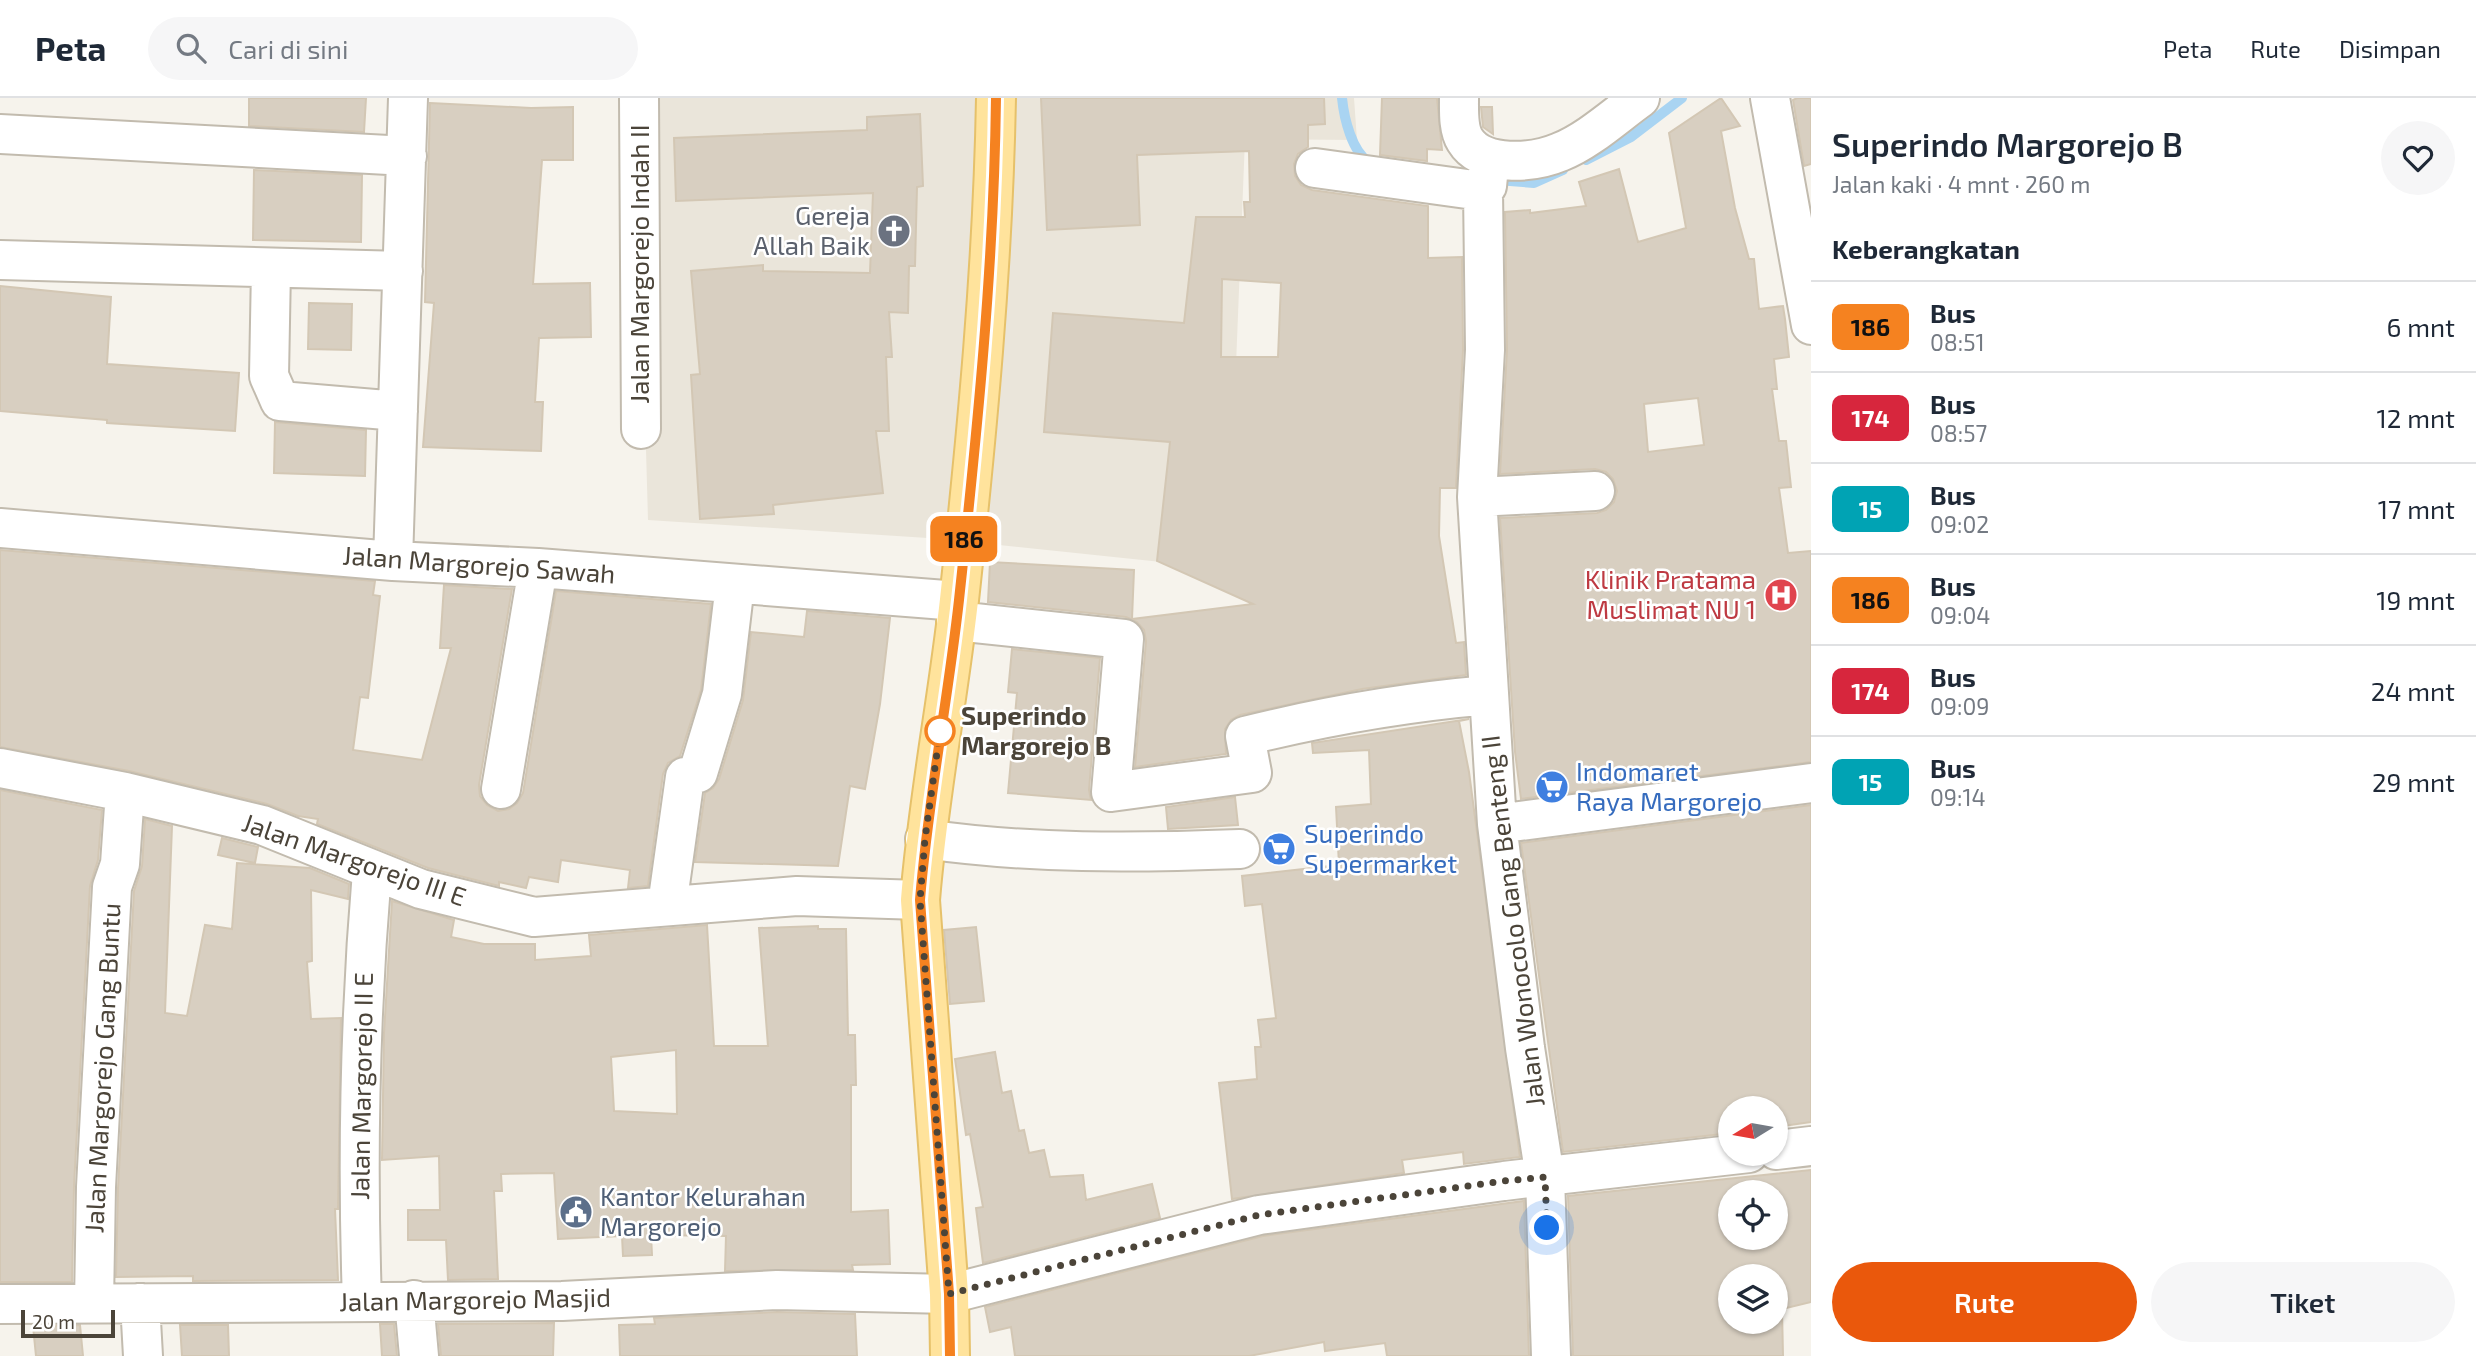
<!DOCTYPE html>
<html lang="id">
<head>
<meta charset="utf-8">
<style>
	:root { --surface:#fff; --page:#f6f6f7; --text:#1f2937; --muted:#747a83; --line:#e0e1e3; --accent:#ea580c }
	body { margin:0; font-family:"Exo 2",sans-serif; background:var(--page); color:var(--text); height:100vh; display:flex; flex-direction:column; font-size:26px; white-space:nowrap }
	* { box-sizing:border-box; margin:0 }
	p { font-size:23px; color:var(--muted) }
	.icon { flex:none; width:38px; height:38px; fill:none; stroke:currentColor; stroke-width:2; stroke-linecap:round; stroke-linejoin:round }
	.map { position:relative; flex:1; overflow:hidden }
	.sheet { display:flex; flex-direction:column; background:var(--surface); width:665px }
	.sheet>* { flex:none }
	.badge { padding:0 14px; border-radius:10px; font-size:24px; line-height:46px }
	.needle { width:46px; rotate:259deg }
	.fabs { position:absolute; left:1718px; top:998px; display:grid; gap:14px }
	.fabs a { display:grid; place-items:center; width:70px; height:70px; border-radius:50%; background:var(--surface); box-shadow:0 2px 5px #0004; font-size:35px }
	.scale { position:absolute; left:21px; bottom:18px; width:94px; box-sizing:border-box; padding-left:7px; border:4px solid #4b4439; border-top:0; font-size:19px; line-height:24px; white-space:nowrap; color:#4b4439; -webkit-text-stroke:5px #fff; paint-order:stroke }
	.you { position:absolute; width:35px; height:35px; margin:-18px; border:5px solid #fff; border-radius:50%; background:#1a73e8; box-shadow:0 0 0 10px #1a73e833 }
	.map>.badge { position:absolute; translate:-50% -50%; box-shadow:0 0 0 4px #fff }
	h2 { padding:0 21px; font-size:26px; line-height:63px }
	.round { display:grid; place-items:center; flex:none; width:74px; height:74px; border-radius:37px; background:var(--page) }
	.headline { display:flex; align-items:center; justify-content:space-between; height:119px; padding:0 21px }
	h1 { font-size:33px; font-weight:600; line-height:52px }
	.primary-button { display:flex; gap:14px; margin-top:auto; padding:14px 21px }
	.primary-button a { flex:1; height:80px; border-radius:42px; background:var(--accent); color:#fff; font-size:28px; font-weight:600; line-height:80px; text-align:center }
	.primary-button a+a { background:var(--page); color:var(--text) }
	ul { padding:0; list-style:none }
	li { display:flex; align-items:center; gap:21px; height:91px; padding:0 21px; border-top:2px solid var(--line) }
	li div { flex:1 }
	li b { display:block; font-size:26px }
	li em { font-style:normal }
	li .badge { min-width:77px; font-weight:700; text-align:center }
	header { display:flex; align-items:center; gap:42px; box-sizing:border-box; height:98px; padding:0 35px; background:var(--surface); border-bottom:2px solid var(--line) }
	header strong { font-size:33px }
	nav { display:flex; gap:38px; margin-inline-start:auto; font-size:24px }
	.search { width:490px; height:63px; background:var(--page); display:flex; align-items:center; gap:18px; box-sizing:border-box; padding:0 24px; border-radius:38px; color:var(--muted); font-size:26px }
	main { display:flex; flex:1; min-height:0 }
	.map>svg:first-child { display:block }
	.residential { fill:#eae5da }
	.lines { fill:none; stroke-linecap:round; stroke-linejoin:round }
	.stream { stroke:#a9d4f2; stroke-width:10 }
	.building { fill:#d8cfc1; stroke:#d3c7b4; stroke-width:2; fill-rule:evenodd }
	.minor-casing { stroke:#c2bbae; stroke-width:42 }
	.major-casing { stroke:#e6c16a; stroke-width:42 }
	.minor { stroke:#fff; stroke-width:38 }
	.major { stroke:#ffe39c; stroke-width:38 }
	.line-casing { stroke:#fff; stroke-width:16 }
	.line { stroke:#f58220; stroke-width:10 }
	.walk { stroke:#4b4439; stroke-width:7; stroke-dasharray:0 12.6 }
	.stop-dot { fill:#fff; stroke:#f58220; stroke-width:3.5 }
	.labels { text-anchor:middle; stroke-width:5; stroke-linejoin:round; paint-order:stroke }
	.worship-label { font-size:26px; fill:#5b616d; stroke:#fff; text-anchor:end }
	.street-label { font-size:26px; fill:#4b4439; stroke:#fff }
	.health-label { font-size:26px; fill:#be3a42; stroke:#fff; text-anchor:end }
	.stop-label { font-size:26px; font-weight:bold; fill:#4b4439; stroke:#fff; text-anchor:start }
	.shop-label { font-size:26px; fill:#366cbe; stroke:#fff; text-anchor:start }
	.service-label { font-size:26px; fill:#4e5e75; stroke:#fff; text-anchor:start }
</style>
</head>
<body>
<header>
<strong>Peta</strong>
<div class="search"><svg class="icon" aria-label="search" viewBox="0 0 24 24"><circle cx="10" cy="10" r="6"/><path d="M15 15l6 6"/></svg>Cari di sini</div>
<nav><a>Peta</a><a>Rute</a><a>Disimpan</a></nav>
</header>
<main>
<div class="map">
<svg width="1811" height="1258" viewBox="0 0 1811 1258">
	<rect width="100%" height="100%" fill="#f6f3ec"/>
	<path class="residential" d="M636,0h718l3,42 -112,-1 -14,352 -41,74 -247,-26 -295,-19z"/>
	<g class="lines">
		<path class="stream" d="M1342,0c2,20 10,54 27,64
			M1586,62l45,-23 51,-39
			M1497,82l37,3 29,-13"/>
	</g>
	<path class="building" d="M249,0h117l-2,34 -115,-6z
		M1041,0h283l1,26 -17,1v22l-10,7 -4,10 1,12 6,9 11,5 116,16v52l34,-1 1,93 -7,138h-16l-1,48 17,107 8,-1 2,33 -104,14 -122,26 -9,5 -6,9 1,25 -91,13 11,-126 -2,-11 -7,-8 -11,-5 -138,-15 2,-40 144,8 -2,49 121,-15 -96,-43 13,-119 -126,-10 9,-119 131,10 12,-106h49l-1,-15h6l-1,-51 -112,4 3,70 -93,5zM1222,181l59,4 -3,74h-57z
		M1382,0h55l5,52 -15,-1v12l-47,-6z
		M1721,0l19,28 -19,5 14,77 14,51h5l5,50 24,-3 2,13 4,38 -15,2 3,30h-5l7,52h7l5,46 -12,1 9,65 23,-2v211l-290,37 -6,-47 -15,-234 97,-5 9,-3 8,-8 3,-11 -4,-12 -7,-7 -11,-3 -95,5 7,-124 -2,-138 25,-2v3l56,-7 -7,-24 40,-13 19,73 48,-14 -17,-95zM1698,300l6,47 -56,7 -4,-48z
		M1797,0h14v66l-7,2 -11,-66z
		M430,5l101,5 42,-1v53h-31l-9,124 57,-1 1,54 -52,1 -4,64h8l-2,49 -118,-4 11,-144 -9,-1z
		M1481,9h11l1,27 -10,-7z
		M920,16l3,72 -6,1 -2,79h-6l-1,47 -19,-1 3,45h-6l3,74h-13l7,62 -110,12 1,9 -74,5 -9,-144 9,-1 -9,-103 72,-6v6l107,2 3,-80 -197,8 -2,-63 193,-8v-13z
		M254,72l108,5 -1,67 -108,-2z
		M0,188l111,11 -4,67 132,9 -4,58 -128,-8v-3l-107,-9z
		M309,205l43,1 -1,46 -43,-1z
		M275,324l91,8 -1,46 -91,-3z
		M0,452l375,31 -2,14 7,1 -12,102 -8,-1 -7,53 69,10 29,-112h-11l4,-63 68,4 -33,196 1,11 7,9 11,6 11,-2 8,-6 6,-10 33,-202 155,13 -10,86 -21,66 -12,7 -5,11 -15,112 -20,2 2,-18 -69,-10 -3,22 -29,-5 -3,11 -27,-6v4l-71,-18 -111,-44 1,-5 -20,-3 -31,-12 -138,-33 -129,-24z
		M807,513l83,7 -10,86 -15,85 -15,-3 -12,80 -143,-4 10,-69 8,-5 6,-9 24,-79 8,-68 53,5z
		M1012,551l88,9 -11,132 2,10 -83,-7 9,-100 -9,-1z
		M1469,621l-10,2 10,51 51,385 -56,7 -1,-12 -61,8 2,13 -172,26 -13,-116 38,-4 -2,-32h6l-3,-27 18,-2 -14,-114 -17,2 -3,-30 97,-11 -3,-58 35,-3 -2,-54 -56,3 -1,-10z
		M0,692l102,20 -4,50 -8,26 -16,300 -2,96h-72z
		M1235,699l3,28 -70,4 -2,-22z
		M1811,707v317l-35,5v-19h-45v25l-168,19 -42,-309z
		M145,721l27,7 -7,187 22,3 18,-91 27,4 5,-66 73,5 39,16 -1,15 -37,-9 1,71 -5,1 4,57 30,-1 -3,191h-3l3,71 -145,1v-5l-77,1 2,-89 16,-297 8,-25z
		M222,740l36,9 -3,16 -37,-8z
		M392,803l62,19 -3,17 33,7h51v16l56,-4 -2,-21 118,-10 7,121h54l-9,-118 59,-2v3h28l2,106h7l1,50h-5v127l37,-2 2,54 -38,1 1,5 -128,1 1,-35 -75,-1 1,20 -29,1 -1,-20 -64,3 -4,-66 -53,1 1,17h-8l4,88 -50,1 -2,-40h-38v-30h32l-1,-54 -57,4 2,-127zM676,952l1,64 -63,-3 -3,-54z
		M976,829l8,74 -34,3 -6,-74z
		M995,954l7,41 9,-2 8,40 5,-1 5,23 15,-3 6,27 33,-2 3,25 66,-16 8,34 -177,45 -7,-55 7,-1 -13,-73 -4,1 -11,-76z
		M1811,1072v132l-29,7 1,47h-210l-5,-160zM1731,1094h45v45h-45zM1731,1178h45v45h-45z
		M1524,1103l5,155h-142l-2,-13 -60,8 -1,-9 -75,14h-234l-4,-29 -21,5 -5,-25 278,-71z
		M777,1214l78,2 2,42h-237l-1,-31 36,-1 -1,-6z
		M554,1225l-1,33h-112l-3,-32z
		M380,1226h14l3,32h-15z
		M80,1227l3,31h-47l-3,-30z
		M180,1227h48l1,31h-47z"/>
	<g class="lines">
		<defs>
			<path id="minor" d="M639,0l2,331
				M1459,0c0,13 -1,31 6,42 17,28 69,23 95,12 28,-11 55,-36 80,-54
				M1770,0l41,227
				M0,36l407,22
				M1315,70l159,22 13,-4 2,-20
				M1483,92l2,160 -8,147 20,327 28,224 20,129 6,179
				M0,162l403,11
				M271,170l-2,108 11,25 118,10
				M1477,399l118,-6
				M0,430l393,33 145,7 420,33
				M393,463l15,-463
				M956,523l168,18 -13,153 141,-19 -7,-37c80,-20 161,-34 244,-41
				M0,670l125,24 137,33 159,64 113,28 263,-21 123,4
				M698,675l24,-79 13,-110
				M501,691l37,-221
				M1497,726l314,-41
				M925,741c104,15 210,14 315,10
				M667,808l18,-129
				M1776,1052l35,-4
				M414,1202l5,56
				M362,1203c-5,-144 -2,-287 10,-430
				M94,1205l2,-116 16,-300 8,-23 5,-72
				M140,1205l3,53
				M0,1206l562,-3 215,-11 172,4 310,-79 245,-34 245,-28"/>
			<path id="major" d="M950,1258l-1,-62 -29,-394c8,-101 28,-200 39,-300 18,-167 34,-334 37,-502"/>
		</defs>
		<use href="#minor" class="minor-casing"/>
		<use href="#major" class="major-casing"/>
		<use href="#minor" class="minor"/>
		<use href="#major" class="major"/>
	</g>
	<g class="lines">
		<defs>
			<path id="line" d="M950,1258l-1,-62 -29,-394c8,-101 28,-200 39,-300 18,-167 35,-334 37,-502"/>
		</defs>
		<use href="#line" class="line-casing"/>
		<use href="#line" class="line"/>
		<path class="walk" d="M940,633l-15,108 -5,61 29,394 310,-79 245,-34 41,-4 2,51"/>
	</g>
	<defs>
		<symbol id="church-disc" viewBox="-11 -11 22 22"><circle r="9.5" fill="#6b7280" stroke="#fff"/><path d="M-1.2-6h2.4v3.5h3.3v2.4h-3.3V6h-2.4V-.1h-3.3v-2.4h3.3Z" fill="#fff"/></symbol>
		<symbol id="hospital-disc" viewBox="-11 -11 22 22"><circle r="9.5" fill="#e0444e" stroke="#fff"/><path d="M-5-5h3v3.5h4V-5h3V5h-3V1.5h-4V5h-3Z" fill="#fff"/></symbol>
		<symbol id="supermarket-disc" viewBox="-11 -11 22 22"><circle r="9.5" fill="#3f7fe0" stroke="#fff"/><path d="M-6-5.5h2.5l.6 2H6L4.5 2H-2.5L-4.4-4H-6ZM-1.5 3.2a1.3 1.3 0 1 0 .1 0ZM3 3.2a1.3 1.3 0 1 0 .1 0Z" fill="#fff"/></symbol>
		<symbol id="civic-disc" viewBox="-11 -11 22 22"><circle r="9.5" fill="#5c6f8a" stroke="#fff"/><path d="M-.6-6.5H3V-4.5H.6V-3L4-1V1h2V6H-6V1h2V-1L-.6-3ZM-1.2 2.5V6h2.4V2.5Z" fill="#fff"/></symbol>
	</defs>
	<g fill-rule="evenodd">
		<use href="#church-disc" x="875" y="114" width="38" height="38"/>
		<use href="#hospital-disc" x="1762" y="478" width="38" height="38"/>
		<use href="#supermarket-disc" x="1533" y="670" width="38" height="38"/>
		<use href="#supermarket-disc" x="1260" y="732" width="38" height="38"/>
		<use href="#civic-disc" x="557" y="1095" width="38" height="38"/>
	</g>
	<circle class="stop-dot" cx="940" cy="633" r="14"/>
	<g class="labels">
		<g class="worship-label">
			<text x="870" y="127">Gereja<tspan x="870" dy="30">Allah Baik</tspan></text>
		</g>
		<g class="street-label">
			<text transform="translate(640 166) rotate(-90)" y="9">Jalan Margorejo Indah II</text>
			<text transform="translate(479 467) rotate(4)" y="9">Jalan Margorejo Sawah</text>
			<text transform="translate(354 762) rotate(19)" y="9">Jalan Margorejo III E</text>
			<text transform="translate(1513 823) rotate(-97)" y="9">Jalan Wonocolo Gang Benteng II</text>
			<text transform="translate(103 970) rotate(-87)" y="9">Jalan Margorejo Gang Buntu</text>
			<text transform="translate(362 988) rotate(-89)" y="9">Jalan Margorejo II E</text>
			<text transform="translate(475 1202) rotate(-1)" y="9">Jalan Margorejo Masjid</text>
		</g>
		<g class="health-label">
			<text x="1756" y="491">Klinik Pratama<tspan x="1756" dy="30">Muslimat NU 1</tspan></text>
		</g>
		<g class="stop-label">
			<text x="961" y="627">Superindo<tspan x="961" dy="30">Margorejo B</tspan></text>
		</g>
		<g class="shop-label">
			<text x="1576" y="683">Indomaret<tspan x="1576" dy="30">Raya Margorejo</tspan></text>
			<text x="1304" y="745">Superindo<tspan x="1304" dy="30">Supermarket</tspan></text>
		</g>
		<g class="service-label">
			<text x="600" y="1108">Kantor Kelurahan<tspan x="600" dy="30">Margorejo</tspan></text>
		</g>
	</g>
</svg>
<div class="fabs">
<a><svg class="needle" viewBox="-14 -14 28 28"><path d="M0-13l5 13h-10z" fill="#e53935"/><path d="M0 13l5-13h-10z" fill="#747a83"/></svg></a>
<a><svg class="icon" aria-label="locate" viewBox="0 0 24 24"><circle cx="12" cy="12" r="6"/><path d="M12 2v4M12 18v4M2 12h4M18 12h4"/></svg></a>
<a><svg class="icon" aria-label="layers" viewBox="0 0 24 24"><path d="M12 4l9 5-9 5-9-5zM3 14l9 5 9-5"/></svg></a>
</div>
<div class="scale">20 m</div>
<div class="you" style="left:1547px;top:1130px"></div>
<b class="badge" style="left:964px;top:441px;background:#f58220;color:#111">186</b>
</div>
<section class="sheet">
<div class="headline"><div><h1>Superindo Margorejo B</h1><p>Jalan kaki · 4 mnt · 260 m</p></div><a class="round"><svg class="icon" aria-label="heart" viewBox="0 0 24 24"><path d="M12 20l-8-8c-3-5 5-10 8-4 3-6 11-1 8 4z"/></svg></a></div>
<h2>Keberangkatan</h2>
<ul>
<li><span class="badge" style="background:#f58220;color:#111">186</span><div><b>Bus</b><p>08:51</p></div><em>6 mnt</em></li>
<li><span class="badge" style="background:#d7263d;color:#fff">174</span><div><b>Bus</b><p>08:57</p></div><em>12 mnt</em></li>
<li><span class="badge" style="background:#00a3b4;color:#fff">15</span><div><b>Bus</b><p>09:02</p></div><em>17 mnt</em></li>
<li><span class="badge" style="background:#f58220;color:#111">186</span><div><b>Bus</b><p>09:04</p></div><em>19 mnt</em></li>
<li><span class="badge" style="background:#d7263d;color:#fff">174</span><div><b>Bus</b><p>09:09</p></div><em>24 mnt</em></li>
<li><span class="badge" style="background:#00a3b4;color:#fff">15</span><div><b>Bus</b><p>09:14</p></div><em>29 mnt</em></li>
</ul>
<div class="primary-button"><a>Rute</a><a>Tiket</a></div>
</section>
</main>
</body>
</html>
